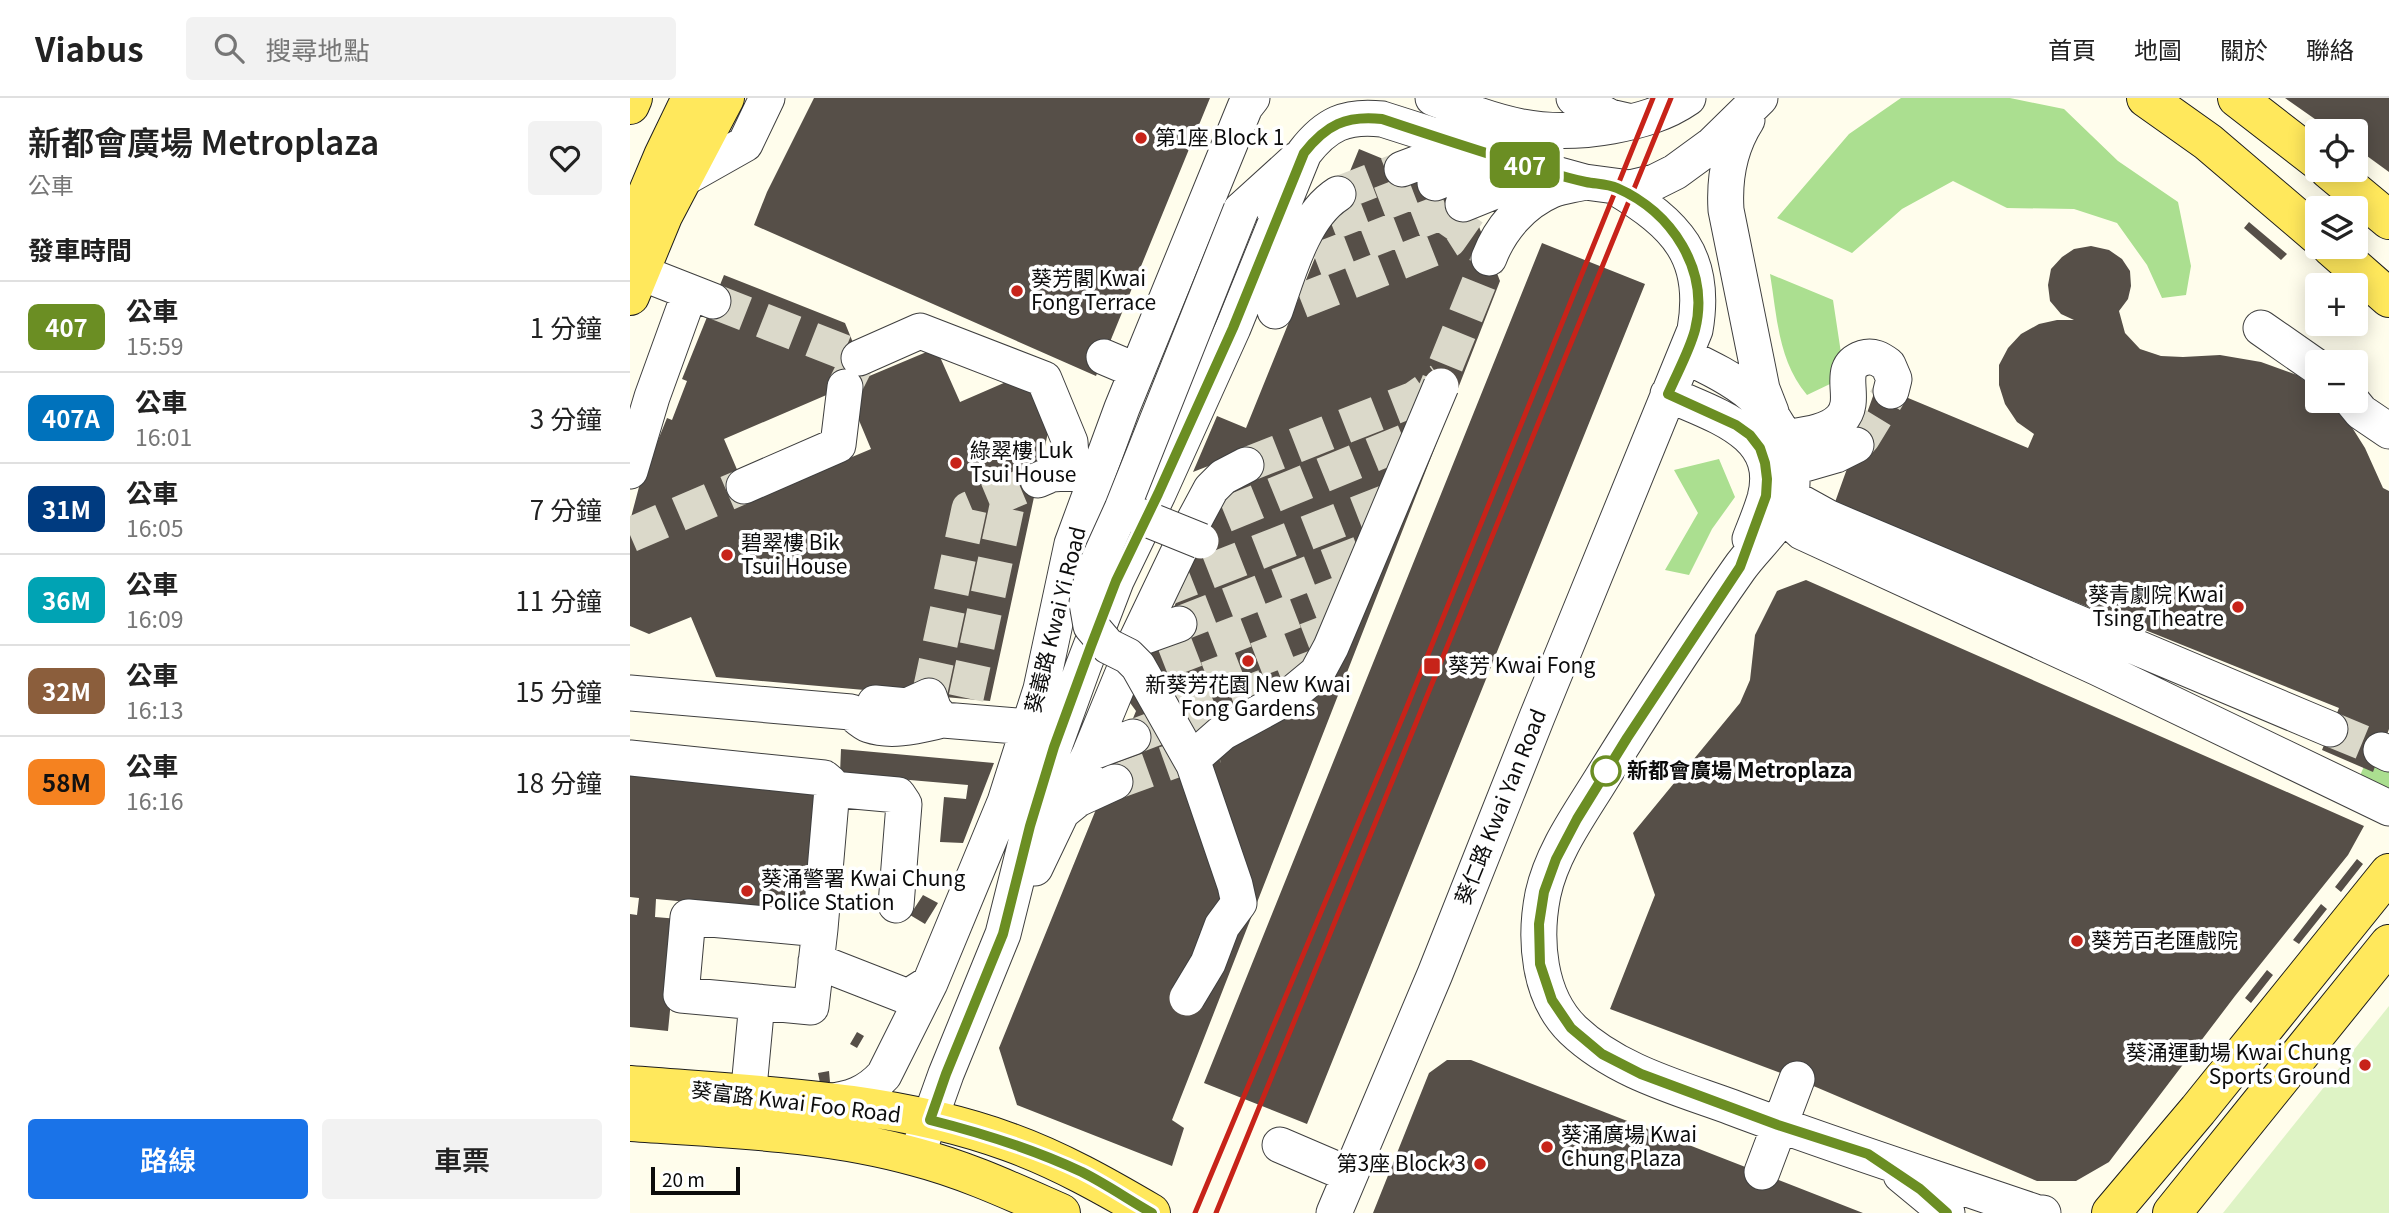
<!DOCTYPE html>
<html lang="zh-TW">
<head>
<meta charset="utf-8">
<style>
	:root { --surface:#fff; --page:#f2f2f2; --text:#222; --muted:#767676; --line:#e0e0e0; --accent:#1a73e8 }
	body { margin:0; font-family:Georgia,"Noto Sans TC",serif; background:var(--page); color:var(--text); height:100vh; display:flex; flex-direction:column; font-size:26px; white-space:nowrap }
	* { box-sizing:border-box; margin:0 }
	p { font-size:23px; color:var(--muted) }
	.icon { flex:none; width:38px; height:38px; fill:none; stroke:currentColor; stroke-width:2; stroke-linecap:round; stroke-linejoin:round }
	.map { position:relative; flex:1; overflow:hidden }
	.panel { display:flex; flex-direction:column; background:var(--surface); width:630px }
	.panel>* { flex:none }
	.badge { padding:0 14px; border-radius:10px; font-size:24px; line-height:46px }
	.controls { position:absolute; left:1675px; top:21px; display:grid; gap:14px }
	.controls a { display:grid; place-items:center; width:63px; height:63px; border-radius:7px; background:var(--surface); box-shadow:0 4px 18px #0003; font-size:35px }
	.scale { position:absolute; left:21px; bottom:18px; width:89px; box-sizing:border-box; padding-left:7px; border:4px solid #0c0c0c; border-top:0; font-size:19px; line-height:24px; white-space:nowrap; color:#0c0c0c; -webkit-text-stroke:5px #fff; paint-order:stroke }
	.map>.badge { position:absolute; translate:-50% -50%; box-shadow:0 0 0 4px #fff }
	h2 { padding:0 28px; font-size:26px; line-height:63px }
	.round { display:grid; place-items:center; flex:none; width:74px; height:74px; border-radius:7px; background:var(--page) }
	.summary { display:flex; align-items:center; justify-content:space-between; height:119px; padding:0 28px }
	h1 { font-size:33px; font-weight:600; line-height:52px }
	.cta { display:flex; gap:14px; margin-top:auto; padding:14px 28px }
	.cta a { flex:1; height:80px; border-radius:7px; background:var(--accent); color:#fff; font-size:28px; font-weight:600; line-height:80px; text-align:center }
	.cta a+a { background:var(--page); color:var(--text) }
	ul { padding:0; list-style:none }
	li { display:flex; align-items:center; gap:21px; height:91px; padding:0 28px; border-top:2px solid var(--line) }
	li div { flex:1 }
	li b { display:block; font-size:26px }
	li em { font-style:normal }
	li .badge { min-width:77px; font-weight:700; text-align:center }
	header { display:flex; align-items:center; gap:42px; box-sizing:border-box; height:98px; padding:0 35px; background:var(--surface); border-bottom:2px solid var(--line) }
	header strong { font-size:33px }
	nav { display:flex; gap:38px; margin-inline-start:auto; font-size:24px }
	.search { width:490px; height:63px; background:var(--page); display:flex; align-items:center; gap:18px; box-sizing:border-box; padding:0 24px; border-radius:7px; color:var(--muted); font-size:26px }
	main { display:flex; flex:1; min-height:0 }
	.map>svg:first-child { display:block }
	.forest { fill:#abdf90 }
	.pitch { fill:#def3c5 }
	.building { fill:#564f48; fill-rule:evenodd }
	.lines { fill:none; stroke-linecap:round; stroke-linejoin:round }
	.minor-tunnel { stroke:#dbd9ca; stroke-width:35; stroke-dasharray:35 18; stroke-linecap:butt }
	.minor-casing { stroke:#3f3f3f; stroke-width:37 }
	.major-casing { stroke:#1d1d1d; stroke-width:40 }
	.minor { stroke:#fff; stroke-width:35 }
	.major { stroke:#ffe85c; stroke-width:38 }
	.rail { stroke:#c72319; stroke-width:5 }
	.minor-bridge-casing { stroke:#3f3f3f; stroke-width:37; stroke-linecap:butt }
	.minor-bridge { stroke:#fff; stroke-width:35 }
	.line-casing { stroke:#fff; stroke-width:16 }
	.line { stroke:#6b8e23; stroke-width:10 }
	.poi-dot { fill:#c72319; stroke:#fff; stroke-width:2.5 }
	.stop-dot { fill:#fff; stroke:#6b8e23; stroke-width:3.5 }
	.labels { text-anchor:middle; stroke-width:7; stroke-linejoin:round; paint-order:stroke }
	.poi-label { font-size:21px; fill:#0c0c0c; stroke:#fff; text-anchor:start }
	.street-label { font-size:21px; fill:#0c0c0c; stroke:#fff }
	.stop-label { font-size:21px; font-weight:bold; fill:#0c0c0c; stroke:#fff; text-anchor:start }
</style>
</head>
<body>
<header>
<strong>Viabus</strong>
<div class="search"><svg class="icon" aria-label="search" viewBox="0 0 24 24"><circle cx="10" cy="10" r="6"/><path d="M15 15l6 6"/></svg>搜尋地點</div>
<nav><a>首頁</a><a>地圖</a><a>關於</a><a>聯絡</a></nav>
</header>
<main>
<section class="panel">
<div class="summary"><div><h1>新都會廣場 Metroplaza</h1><p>公車</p></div><a class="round"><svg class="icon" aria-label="heart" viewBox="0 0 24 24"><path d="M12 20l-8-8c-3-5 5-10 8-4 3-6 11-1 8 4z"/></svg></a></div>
<h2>發車時間</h2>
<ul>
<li><span class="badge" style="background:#6b8e23;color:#fff">407</span><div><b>公車</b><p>15:59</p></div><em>1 分鐘</em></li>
<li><span class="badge" style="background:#0072bc;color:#fff">407A</span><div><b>公車</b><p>16:01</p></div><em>3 分鐘</em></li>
<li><span class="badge" style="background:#003b80;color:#fff">31M</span><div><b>公車</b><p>16:05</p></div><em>7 分鐘</em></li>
<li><span class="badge" style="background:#00a3b4;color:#fff">36M</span><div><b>公車</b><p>16:09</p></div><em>11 分鐘</em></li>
<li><span class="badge" style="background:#8b5e3c;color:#fff">32M</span><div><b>公車</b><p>16:13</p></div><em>15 分鐘</em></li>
<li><span class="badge" style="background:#f58220;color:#111">58M</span><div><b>公車</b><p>16:16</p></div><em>18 分鐘</em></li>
</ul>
<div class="cta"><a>路線</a><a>車票</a></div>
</section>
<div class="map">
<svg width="1759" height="1115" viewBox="0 0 1759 1115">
	<rect width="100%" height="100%" fill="#fffdec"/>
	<path class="forest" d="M1271,0h109l54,11 54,52 60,41 13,64 -5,29 -24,3 -15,-33 -30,-42 -43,-14 -67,-1 -54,-27 -51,28 -50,44 -75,-35 72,-84z
		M1140,176l63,26 8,53 -11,31 -23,11c-29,-34 -30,-79 -37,-121z
		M1089,361l16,38 -23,32 -23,46 -24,-5 33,-57 -24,-43z
		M1747,638h12v60l-30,-18z"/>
	<path class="pitch" d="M1759,908v207h-166z"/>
	<path class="building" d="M184,0h396l-114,278 -342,-151 13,-33z
		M1655,0h104v74l-33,-24v-17h-24z
		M729,51l107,44 34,88 -328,839 12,8 -12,38 -155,-61 -18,-57 137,-337 -11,-15 26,-55 8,4 75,-189 -41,16 24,-56 29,12z
		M1619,124l38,32 -6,6 -37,-32z
		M912,145l103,41 -338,840 -103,-41z
		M1461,148l18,4 13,9 8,12 1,15 -3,13 -9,12 6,22 15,16 21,7 22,1 37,-2 41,7 36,13 20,15v11h13l18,20 17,27 18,40 6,3v238l-16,43 -51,-22 17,-42 -505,-203 43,-120 151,63 6,-14 -17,-12 -12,-18 -6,-19v-20l9,-17 13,-14 18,-10 18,-4h17l-13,-6 -11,-13 -2,-16 3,-16 11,-12 12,-8z
		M94,177l121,48 22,54 69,-29 24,54 53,-23 22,9 15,35 -60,278 -274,-24 -25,-60 -42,17 -19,-8v-105l9,-34 28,-69 5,2 15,-39 -5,-2zM215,289l26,62 -121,51 -26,-61z
		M1176,482l558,246 -16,29 -113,141 -126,166 -33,19h-39l-240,-102 -187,-70 45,-114 -22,-62 107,-130 10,-23 5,-45 22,-44z
		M211,651l153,14 -31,80 -23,-1 4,-45 22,2 2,-14 -128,-11z
		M0,672l188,17 -10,126 -152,-14 -1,18 24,2 -11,112 -38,-4v-113l7,1 2,-17 -9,-1z
		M1727,761l6,5 -22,28 -6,-5z
		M293,797l15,8 -13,21 -15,-9z
		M1691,806l6,5 -28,35 -6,-4z
		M1637,872l6,5 -22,28 -6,-5z
		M227,934l7,4 -7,12 -7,-4z
		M817,962h24l392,153h-490l56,-140z
		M199,973l1,11 -10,1 -2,-10z"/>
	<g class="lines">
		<path class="minor-tunnel" d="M708,96l64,-25
			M701,125l104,-40
			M686,163l147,-57
			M83,203l146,57 -13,26
			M671,203l137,-54 11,-7 21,-30
			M796,316l63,-156
			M1226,347l7,-8 28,-46
			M616,367l168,-66 27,-19
			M595,417l191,-78
			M0,437l114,-49
			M529,493l230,-90
			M549,526l190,-74
			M533,564l189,-73
			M299,598l40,-187 69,-29
			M336,600l44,-206
			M528,600l178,-69
			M1700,631l51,21
			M503,639l188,-72
			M485,684l100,-36"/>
		<defs>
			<path id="minor" d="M803,0c66,26 107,41 179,28 27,-5 53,-12 76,-28
				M944,0l36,19 22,5
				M1117,22c-18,28 -23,58 -21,90l36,179 9,23
				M772,71l61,-23
				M53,81l62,-35 22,-46
				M805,85l65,-26
				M833,106l82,-33
				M611,112l55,-50
				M859,160c11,-29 33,-55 63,-68 10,-4 22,-5 33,-8
				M9,174l74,29
				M645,213c13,-37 28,-95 63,-117
				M1631,230l56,39
				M1055,258c49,23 97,48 105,106 2,11 3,22 1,33 -5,26 -37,52 -52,74 -48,68 -93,138 -137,209 -22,36 -50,74 -59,116 -9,45 -5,102 30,136 43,41 103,57 158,77 100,38 202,70 304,105l8,1
				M474,259l33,14
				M229,260l61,-27 124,48 26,63 2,30
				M1038,296c46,21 114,39 97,104 -4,14 -10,28 -15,41
				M1722,303l9,11 28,19
				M1154,340c18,-3 44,-5 57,-19 19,-20 -8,-51 22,-61 10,-3 17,1 25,7l6,14 -3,12
				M1161,370l45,-13 20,-10
				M0,373l22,-74 38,-105
				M408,382l14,-6 44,-3
				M114,388l94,-41 7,-58
				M1161,399l38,21 501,211
				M1156,412l5,12 11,10 296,136 291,140
				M507,541l42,-15
				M0,595l221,19c5,4 12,11 18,13 24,8 51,0 74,-5
				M245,605l32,3 22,-10 5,14 9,10 85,7
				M1751,652l8,4
				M460,655l43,-16
				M0,660l194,20 6,5 2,6 -12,140
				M202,691l66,6 6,9 -8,101
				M432,714l16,-13 37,-17
				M405,770l55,-115 47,-114 52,-109 22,-41 12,-12 23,-12
				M186,863l87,34h8l19,-12
				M196,1004c24,-3 41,-8 58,-27l46,-92 75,-181 36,-113 31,-145 50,-136 123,-301 7,-9
				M116,1022l11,-118 -76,-7 7,-78 132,12 -9,78 -54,-5
				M291,1046l25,-70 57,-140 27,-108 24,-79 29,-80 33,-86 42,-87 75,-166 71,-175c22,-29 42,-38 78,-34l163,52 40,11 45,6 25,-6 20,-10 37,-27 48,-47
				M650,1047l70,30
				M1132,1074l35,-93
				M1271,1077l46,38
				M704,1115l101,-239 102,-257 158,-387c13,-74 -19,-106 -79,-142"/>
			<path id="major" d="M1516,0l62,44 109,93
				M1607,0l80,62
				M0,7l3,-7
				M1699,72l60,50
				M2,132l31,-74 28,-58
				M1701,149l58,51
				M0,198l33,-80 62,-118
				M0,987c123,10 263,14 379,57 50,18 96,44 142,71
				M0,1024c95,7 194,9 286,35 50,13 97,35 145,56
				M1481,1115l87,-103 191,-237
				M1542,1115l217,-269"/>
		</defs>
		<use href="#minor" class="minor-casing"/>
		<use href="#major" class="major-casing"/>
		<use href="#minor" class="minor"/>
		<use href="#major" class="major"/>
		<path class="rail" d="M565,1115l211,-504 247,-611
			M586,1115l455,-1115"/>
		<defs>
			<path id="minor-bridge" d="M492,411l79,32
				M564,667l3,-10 25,-22 66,-36 29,-24 14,-26 110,-261
				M557,900l21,-35 14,-37 17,-23 -4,-18 -41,-120 -56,-99 -10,-10 -20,-10 -17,-20 -4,-23 6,-30 29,-64 119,-299"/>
		</defs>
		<use href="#minor-bridge" class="minor-bridge-casing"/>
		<use href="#minor-bridge" class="minor-bridge"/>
	</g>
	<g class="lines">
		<defs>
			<path id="line" d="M522,1115c-23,-13 -46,-29 -70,-41 -49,-23 -100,-39 -152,-52l16,-46 57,-140 27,-108 24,-79 37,-101 25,-65 42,-87 75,-166 71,-175c22,-28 42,-38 78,-34 54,18 108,36 163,52 13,4 27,8 41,11 10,2 22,2 31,6 55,24 93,82 78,142 -6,22 -18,43 -27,64l68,31 14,10 10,13 5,15 2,16 -1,17 -26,71 -113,171 -50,81 -21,40 -12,33 -5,32 1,40 12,36 19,28 31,26 39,20 137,51 90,29 52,35 27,24"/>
		</defs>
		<use href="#line" class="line-casing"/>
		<use href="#line" class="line"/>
	</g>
	<g class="poi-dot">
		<circle cx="511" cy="40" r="7"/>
		<circle cx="387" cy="193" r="7"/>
		<circle cx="326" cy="365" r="7"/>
		<circle cx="97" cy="457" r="7"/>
		<circle cx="1608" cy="509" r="7"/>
		<circle cx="618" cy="563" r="7"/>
		<rect x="793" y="559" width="18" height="18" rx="3.5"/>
		<circle cx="117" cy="793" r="7"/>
		<circle cx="1447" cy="843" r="7"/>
		<circle cx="1735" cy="967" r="7"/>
		<circle cx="917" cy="1049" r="7"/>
		<circle cx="850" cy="1066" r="7"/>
	</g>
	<circle class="stop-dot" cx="976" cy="673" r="14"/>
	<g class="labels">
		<g class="poi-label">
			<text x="525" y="47">第1座 Block 1</text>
			<text x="401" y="188">葵芳閣 Kwai<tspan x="401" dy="24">Fong Terrace</tspan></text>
			<text x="340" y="360">綠翠樓 Luk<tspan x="340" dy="24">Tsui House</tspan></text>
			<text x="111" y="452">碧翠樓 Bik<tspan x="111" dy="24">Tsui House</tspan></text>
			<text x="1594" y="504" text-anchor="end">葵青劇院 Kwai<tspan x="1594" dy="24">Tsing Theatre</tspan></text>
			<text x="818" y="575">葵芳 Kwai Fong</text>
			<text x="618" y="594" text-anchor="middle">新葵芳花園 New Kwai<tspan x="618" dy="24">Fong Gardens</tspan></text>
			<text x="131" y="788">葵涌警署 Kwai Chung<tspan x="131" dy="24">Police Station</tspan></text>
			<text x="1461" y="850">葵芳百老匯戲院</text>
			<text x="1721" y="962" text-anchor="end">葵涌運動場 Kwai Chung<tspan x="1721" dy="24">Sports Ground</tspan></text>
			<text x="931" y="1044">葵涌廣場 Kwai<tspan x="931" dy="24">Chung Plaza</tspan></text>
			<text x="836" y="1073" text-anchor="end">第3座 Block 3</text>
		</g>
		<g class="street-label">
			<text transform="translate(426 522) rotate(-76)" y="7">葵義路 Kwai Yi Road</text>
			<text transform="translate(871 709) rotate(-68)" y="7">葵仁路 Kwai Yan Road</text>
			<text transform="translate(166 1005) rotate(7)" y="7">葵富路 Kwai Foo Road</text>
		</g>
		<g class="stop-label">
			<text x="997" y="680">新都會廣場 Metroplaza</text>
		</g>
	</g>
</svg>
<div class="controls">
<a><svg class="icon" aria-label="locate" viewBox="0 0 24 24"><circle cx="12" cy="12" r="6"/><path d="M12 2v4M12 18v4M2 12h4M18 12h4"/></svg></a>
<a><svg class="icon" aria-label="layers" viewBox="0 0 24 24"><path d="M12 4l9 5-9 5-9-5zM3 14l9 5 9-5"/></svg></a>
<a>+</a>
<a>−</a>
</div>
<div class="scale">20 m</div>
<b class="badge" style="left:895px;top:67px;background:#6b8e23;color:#fff">407</b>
</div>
</main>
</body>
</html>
